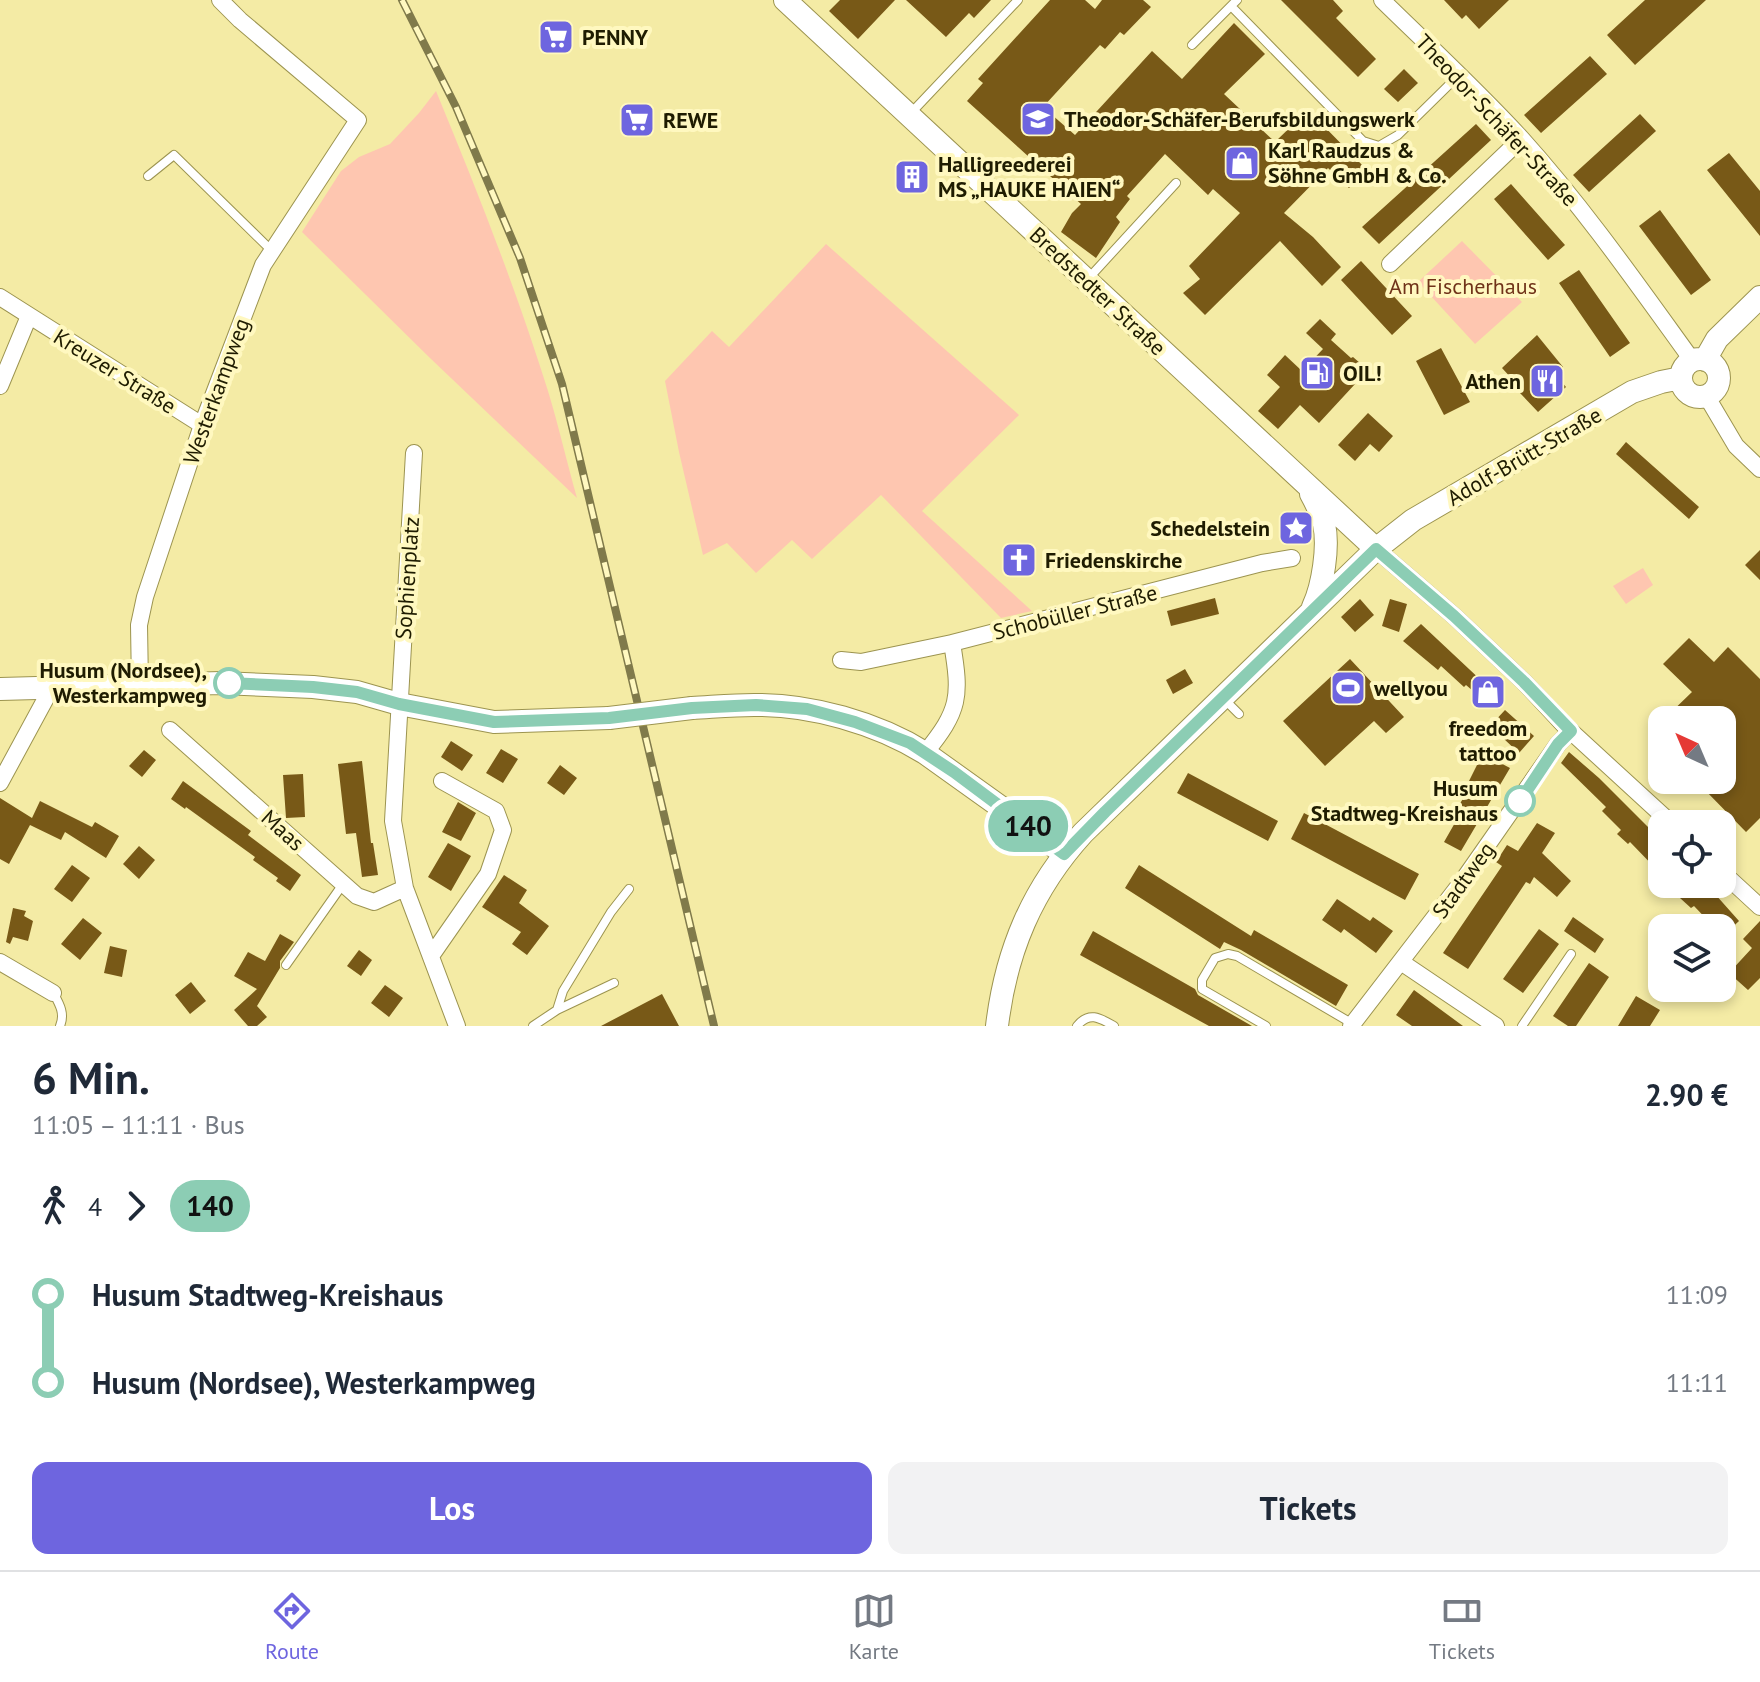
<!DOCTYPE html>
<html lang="de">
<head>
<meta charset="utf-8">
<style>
	:root { --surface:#fff; --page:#f2f2f3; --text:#1f2937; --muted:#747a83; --line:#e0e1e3; --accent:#6e65df }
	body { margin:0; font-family:"PT Sans",sans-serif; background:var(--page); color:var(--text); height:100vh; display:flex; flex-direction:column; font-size:30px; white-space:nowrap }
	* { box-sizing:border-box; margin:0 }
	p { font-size:26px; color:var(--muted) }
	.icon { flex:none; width:44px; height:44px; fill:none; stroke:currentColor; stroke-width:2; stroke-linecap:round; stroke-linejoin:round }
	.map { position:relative; height:1026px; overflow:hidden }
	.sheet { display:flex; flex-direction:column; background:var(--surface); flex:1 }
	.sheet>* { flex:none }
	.badge { padding:0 16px; border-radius:26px; font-size:28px; line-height:52px }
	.needle { width:52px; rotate:316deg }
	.buttons { position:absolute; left:1648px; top:706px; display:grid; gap:16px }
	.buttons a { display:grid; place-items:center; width:88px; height:88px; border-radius:16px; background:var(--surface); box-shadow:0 4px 12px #0003; font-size:40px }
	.map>.badge { position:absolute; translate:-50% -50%; box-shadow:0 0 0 4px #fff }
	.legs { display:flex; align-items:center; gap:12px; height:88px; padding:0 32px; font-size:26px }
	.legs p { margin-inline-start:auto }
	.summary { display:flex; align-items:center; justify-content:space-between; height:136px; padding:0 32px }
	h1 { font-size:44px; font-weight:700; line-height:60px }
	.primary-button { display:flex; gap:16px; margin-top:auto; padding:16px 32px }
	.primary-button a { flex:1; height:92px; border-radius:16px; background:var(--accent); color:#fff; font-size:32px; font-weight:700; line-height:92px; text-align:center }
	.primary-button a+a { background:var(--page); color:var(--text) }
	ul { padding:0 32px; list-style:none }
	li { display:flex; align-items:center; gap:28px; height:88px; font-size:30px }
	li i { display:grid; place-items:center; width:12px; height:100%; margin:0 10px; background:currentColor }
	li i::after { content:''; width:20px; height:20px; margin:-10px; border:6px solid; border-radius:50%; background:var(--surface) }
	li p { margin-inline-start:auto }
	li:first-child i { background:linear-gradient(#0000 50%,currentColor 0) }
	li:last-child i { background:linear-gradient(currentColor 50%,#0000 0) }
	.tab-bar { display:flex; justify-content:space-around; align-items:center; height:112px; border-top:2px solid var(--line); background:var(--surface); font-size:22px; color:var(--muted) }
	.tab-bar a { display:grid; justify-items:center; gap:4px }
	.tab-bar .current { color:var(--accent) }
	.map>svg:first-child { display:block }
	.green { fill:#fec6b0 }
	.building { fill:#785917 }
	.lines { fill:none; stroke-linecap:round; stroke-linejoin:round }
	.service-casing { stroke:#9c9450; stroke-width:10 }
	.minor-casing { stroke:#9c9450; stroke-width:18 }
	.secondary-casing { stroke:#9c9450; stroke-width:24 }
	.service { stroke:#fff; stroke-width:8 }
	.minor { stroke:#fff; stroke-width:16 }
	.secondary { stroke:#fff; stroke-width:22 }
	.rail-casing { stroke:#807a4b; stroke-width:8 }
	.rail { stroke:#fff8c0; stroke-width:5; stroke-dasharray:15; stroke-linecap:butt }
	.secondary-bridge-casing { stroke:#9c9450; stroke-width:24; stroke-linecap:butt }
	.secondary-bridge { stroke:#fff; stroke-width:22 }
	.line-1-casing { stroke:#fff; stroke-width:18 }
	.line-1 { stroke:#8ccdb4; stroke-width:12 }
	.stop-1-dot { fill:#fff; stroke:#8ccdb4; stroke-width:4 }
	.labels { text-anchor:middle; stroke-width:8; stroke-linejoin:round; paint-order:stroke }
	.poi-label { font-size:22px; font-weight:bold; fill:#1f1c01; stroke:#fff8c0; text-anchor:start }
	.street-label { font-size:22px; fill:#1f1c01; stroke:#fff8c0 }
	.park-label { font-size:22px; fill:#703319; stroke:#fff8c0 }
	.stop-label { font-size:22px; font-weight:bold; fill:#1f1c01; stroke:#fff8c0; text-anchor:end }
</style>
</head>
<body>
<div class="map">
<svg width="1760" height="1026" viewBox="0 0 1760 1026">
	<rect width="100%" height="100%" fill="#f4eba5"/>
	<path class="green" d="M436,91c41,99 80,198 112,300 11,36 19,72 29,107l-147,-140 -128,-126 39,-61 18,-14 31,-13 29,-31z
		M1462,241l60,61 -47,42 -57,-62z
		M826,244l193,171 -97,96 110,100 -31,7 -120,-123 -69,64 -20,-19 -36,33 -29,-30 -24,12 -24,-103 -14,-71 47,-50 17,16z
		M1643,568l10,17 -27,19 -13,-18z"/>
	<path class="building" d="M840,0h55l-37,39 -29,-28z
		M906,0h85l-17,18 -5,-5 -23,24z
		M1050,0h35l10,9 7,-9h41l8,7 -27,28 -4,-3 -15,17 -5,-4 -57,62 32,28 77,-84 30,28 52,-56 31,31 -41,40 51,48 33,-32 59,60 -18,18 -21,-20 -44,45 29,24 28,30 -19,19 -42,-45 -75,74 -22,-22 17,-14 -11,-13 51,-53 -27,-24 -5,6 -43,-41 -38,42 3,3 -14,18 4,5 -24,36 -35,-26 11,-19 9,-9 -114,-103 16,-18 -5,-4z
		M1281,0h52l10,11 -7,7 40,41 -18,18z
		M1444,0h65l-30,29 -13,-14 -4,4z
		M1645,0h61l-71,65 -28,-30z
		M1590,56l17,18 -66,59 -17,-18z
		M1404,69l14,14 -20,19 -14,-13z
		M1640,114l16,17 -67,61 -16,-17z
		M1476,124l15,16 -112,104 -17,-17z
		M1729,153l31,38v45l-53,-66z
		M1511,184l54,61 -17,15 -54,-61z
		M1660,210l51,70 -20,15 -52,-69z
		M1361,261l51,55 -20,19 -51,-55z
		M1579,270l51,73 -20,14 -51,-74z
		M1320,319l16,15 -5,6 20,18 2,-1 15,13 -49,53 -19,-18 -22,24 -20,-18 22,-24 -13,-12 18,-20 17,16 21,-22 -17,-16z
		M1537,335l26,32 -8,7 11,13 -28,25 -18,-19 3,-2 -21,-23z
		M1441,348l29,54 -26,13 -28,-54z
		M1368,413l25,23 -14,16 -9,-8 -15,17 -17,-16z
		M1626,442l73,65 -10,12 -73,-65z
		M1760,550v30l-15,-15z
		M1215,598l4,16 -48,12 -4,-15z
		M1360,599l14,16 -19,17 -14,-15z
		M1390,599l17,5 -8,28 -17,-6z
		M1421,624l64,60 3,-4 11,9 -11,15 -22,-19 -2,2 -23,-21 -3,4 -35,-29z
		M1689,638l25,24 14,-15 32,32v139l-14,14 -43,-44 8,-8h11v-60h-59l29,-28 -29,-28z
		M1350,659l54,58 -18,16 -12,-12 -49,45 -42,-45z
		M1185,669l8,14 -20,11 -7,-14z
		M1505,710l29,26 -15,17 -15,-14 2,-3 -14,-12z
		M451,741l22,14 -11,16 -21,-14z
		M1468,746l42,22 -49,83 -17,-9 12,-21 -5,-3 18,-29 -3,-2 11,-22 -15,-8z
		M501,749l17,10 -15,24 -17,-10z
		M144,750l12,10 -14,17 -13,-11z
		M1569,752l30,26 63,63v34l-32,-33 -2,2 -11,-10 4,-4 -19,-19 4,-4 -45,-44z
		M362,761l9,82h2l5,32 -16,2 -6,-44 -10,1 -8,-70z
		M560,765l17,13 -13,17 -17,-12z
		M1188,773l90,48 -10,20 -91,-48z
		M303,774l2,43 -19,1 -3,-43z
		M183,781l68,50 -3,4 53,40 -11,16 -14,-10 2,-3 -25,-18 2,-3 -69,-50 -1,2 -14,-10z
		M0,798l32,20 8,-17 52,26 3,-5 24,14 -13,22 -41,-26 -4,8 -31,-15 -21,39 -9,-5z
		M458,802l18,11 -15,28 -19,-9z
		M1304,813l115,61 -14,26 -114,-61z
		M1537,823l18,10 -13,20 29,28 -14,16 -23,-20 -4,7 -4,-2 -58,87 -25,-16 59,-87 -6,-4 11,-17 11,6z
		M448,843l23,13 -20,35 -23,-14z
		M139,846l16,14 -16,19 -16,-15z
		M72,865l18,13 -18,24 -18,-13z
		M1139,865l112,71 3,-6 94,55 -12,21 -95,-56 -17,-8 -4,7 -95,-61z
		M504,875l23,15 -8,13 30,23 -22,29 -15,-11 9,-12 -39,-25z
		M1670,884h32l12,11 1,-1 24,27 -17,16v-9h-7l-21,-22 -3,2 -11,-10 2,-2z
		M1337,899l33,22 3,-4 20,14 -17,22 -32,-24 -3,4 -19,-13z
		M13,908l13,3 -2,5 9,5 -5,20 -15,-4 -3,7 -4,-2z
		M1573,917l31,22 -9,14 -31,-22z
		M83,918l19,15 -22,27 -19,-16z
		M1760,921v57l-12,12 -19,-17 23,-25 -9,-9z
		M1539,929l20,15 -36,49 -20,-14z
		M1093,931l102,58 3,6 54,31h-43l-129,-71z
		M280,934l14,8 -14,19v7l-23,38 10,11 -10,9h-9l-14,-16 23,-21 -23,-13 14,-24 17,9z
		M110,946l17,4 -5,27 -18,-4z
		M359,950l13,10 -11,16 -14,-10z
		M1589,963l20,14 -33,49h-8l-15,-10z
		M191,982l15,19 -16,13 -15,-19z
		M385,985l18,13 -14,19 -18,-14z
		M1414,990l49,36h-51l-16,-11z
		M662,994l17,32h-78z
		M1636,996l24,14 -10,16h-32z"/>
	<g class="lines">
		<defs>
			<path id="service" d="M1231,6l132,135 16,5 19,-11 61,-60
				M1192,45l45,-45
				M911,113l107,-113
				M148,176l26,-21 98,96
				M1087,280l89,-97
				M1223,698l16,16
				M286,965l57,-81
				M54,994c6,11 11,20 6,32
				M557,1010l57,-27
				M533,1026l24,-16 6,-19 48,-79 18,-23
				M1077,1026c12,-15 23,-8 37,0
				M1266,1026l-64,-37v-9l13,-22 13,-4 9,2 116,68
				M1522,1026l49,-72"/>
			<path id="minor" d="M1382,0c47,46 95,90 139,138 63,70 116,146 171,222
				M1390,264l131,-125
				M0,297l202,128
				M0,386l29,-70
				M1707,397l29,49 24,23
				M414,453l-21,368 12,67 52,138
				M1376,549l78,67 70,66 40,43 108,99
				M841,660l20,2 91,-19
				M140,685l-1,-60 6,-28 57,-172 61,-160 95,-145 -118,-100 -20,-20
				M170,730l187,166 17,6 31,-14
				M925,753c35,-43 36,-56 27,-110l310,-80 30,-5
				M0,783l52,-96
				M1722,872l38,35
				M431,956l57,-82 15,-44 -7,-19 -54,-30
				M0,962l53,31
				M1401,962l95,64
				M1351,1026l110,-143 97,-139 13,-13"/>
			<path id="secondary" d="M785,0l591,549
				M1681 378a19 19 0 1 1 38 0a19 19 0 1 1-38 0Z
				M1705,360l12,-21 43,-42
				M1311,494c5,9 10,19 13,30 5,22 -1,62 -11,83
				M0,689l221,-6 92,4 44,5 42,12 95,18 115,-4
				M692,708c20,-1 41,-3 62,-3 56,-1 123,18 171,48l105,75 34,26
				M997,1026c9,-75 35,-137 86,-193l293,-284 37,-29 219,-128 29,-10 20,-4"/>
		</defs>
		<use href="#service" class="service-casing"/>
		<use href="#minor" class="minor-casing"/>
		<use href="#secondary" class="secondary-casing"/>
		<use href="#service" class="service"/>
		<use href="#minor" class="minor"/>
		<use href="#secondary" class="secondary"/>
		<defs>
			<path id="rail" d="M402,0l54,107 64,151 42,126 152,642"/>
		</defs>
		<use href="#rail" class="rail-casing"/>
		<use href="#rail" class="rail"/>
		<defs>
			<path id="secondary-bridge" d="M609,718l83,-10"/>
		</defs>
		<use href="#secondary-bridge" class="secondary-bridge-casing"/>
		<use href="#secondary-bridge" class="secondary-bridge"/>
	</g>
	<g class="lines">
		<defs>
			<path id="line-1" d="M229,683l84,4 44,5 42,12 95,18 115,-4 83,-10 64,-3 51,4 48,13 55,21 44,29 110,82 41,-42 271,-263 78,67 70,66 47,49 -13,13 -38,57"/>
		</defs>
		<use href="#line-1" class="line-1-casing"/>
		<use href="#line-1" class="line-1"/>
	</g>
	<defs>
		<symbol id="supermarket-square" viewBox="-11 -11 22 22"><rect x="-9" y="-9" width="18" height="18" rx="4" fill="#6e65df" stroke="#fff8c0"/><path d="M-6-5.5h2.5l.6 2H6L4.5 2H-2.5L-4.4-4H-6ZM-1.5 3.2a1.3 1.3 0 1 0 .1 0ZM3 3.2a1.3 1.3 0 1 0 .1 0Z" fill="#fff"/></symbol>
		<symbol id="school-square" viewBox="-11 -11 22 22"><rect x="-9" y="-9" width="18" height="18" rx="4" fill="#6e65df" stroke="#fff8c0"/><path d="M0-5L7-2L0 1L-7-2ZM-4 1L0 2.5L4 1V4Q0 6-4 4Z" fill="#fff"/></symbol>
		<symbol id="shop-square" viewBox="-11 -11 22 22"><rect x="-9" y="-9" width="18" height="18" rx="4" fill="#6e65df" stroke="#fff8c0"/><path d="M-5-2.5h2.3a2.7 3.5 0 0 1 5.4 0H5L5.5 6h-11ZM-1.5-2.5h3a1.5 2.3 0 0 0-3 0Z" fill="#fff"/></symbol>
		<symbol id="building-square" viewBox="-11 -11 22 22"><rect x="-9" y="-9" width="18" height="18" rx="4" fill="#6e65df" stroke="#fff8c0"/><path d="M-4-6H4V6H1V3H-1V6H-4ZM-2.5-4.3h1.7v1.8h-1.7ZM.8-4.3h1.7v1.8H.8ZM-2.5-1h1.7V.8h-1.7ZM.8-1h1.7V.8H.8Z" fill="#fff"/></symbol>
		<symbol id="fuel-square" viewBox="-11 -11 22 22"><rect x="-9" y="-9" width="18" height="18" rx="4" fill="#6e65df" stroke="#fff8c0"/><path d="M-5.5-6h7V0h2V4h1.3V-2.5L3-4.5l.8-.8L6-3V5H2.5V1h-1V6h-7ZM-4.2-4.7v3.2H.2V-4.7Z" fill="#fff"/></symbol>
		<symbol id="restaurant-square" viewBox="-11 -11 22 22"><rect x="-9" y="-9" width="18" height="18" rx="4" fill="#6e65df" stroke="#fff8c0"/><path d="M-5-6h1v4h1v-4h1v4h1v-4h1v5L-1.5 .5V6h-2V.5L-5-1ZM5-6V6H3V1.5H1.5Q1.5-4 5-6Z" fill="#fff"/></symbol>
		<symbol id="sight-square" viewBox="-11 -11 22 22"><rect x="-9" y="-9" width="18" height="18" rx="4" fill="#6e65df" stroke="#fff8c0"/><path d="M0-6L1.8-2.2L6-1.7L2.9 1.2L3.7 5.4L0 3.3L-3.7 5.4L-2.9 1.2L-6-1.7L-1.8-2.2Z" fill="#fff"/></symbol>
		<symbol id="church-square" viewBox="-11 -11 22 22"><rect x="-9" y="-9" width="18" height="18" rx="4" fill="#6e65df" stroke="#fff8c0"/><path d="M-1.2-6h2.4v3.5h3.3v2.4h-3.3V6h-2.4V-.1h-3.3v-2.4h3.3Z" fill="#fff"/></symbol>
		<symbol id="stadium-square" viewBox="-11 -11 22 22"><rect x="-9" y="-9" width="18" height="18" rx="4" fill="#6e65df" stroke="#fff8c0"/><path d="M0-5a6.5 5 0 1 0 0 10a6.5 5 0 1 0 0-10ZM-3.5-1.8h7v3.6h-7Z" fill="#fff"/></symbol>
	</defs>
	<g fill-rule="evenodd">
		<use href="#supermarket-square" x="536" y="17" width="40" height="40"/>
		<use href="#school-square" x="1018" y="99" width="40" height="40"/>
		<use href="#supermarket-square" x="617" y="100" width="40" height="40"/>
		<use href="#shop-square" x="1222" y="143" width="40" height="40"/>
		<use href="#building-square" x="892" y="157" width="40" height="40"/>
		<use href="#fuel-square" x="1297" y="353" width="40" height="40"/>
		<use href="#restaurant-square" x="1527" y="361" width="40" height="40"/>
		<use href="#sight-square" x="1276" y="508" width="40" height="40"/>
		<use href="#church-square" x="999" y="540" width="40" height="40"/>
		<use href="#stadium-square" x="1328" y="668" width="40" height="40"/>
		<use href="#shop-square" x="1468" y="672" width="40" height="40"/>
	</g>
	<g class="stop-1-dot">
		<circle cx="229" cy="683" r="14"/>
		<circle cx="1520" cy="801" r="14"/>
	</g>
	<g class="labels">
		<g class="poi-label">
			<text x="582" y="45">PENNY</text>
			<text x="1064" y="127">Theodor-Schäfer-Berufsbildungswerk</text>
			<text x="663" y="128">REWE</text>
			<text x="1268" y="158">Karl Raudzus &amp;<tspan x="1268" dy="25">Söhne GmbH &amp; Co.</tspan></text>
			<text x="938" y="172">Halligreederei<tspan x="938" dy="25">MS „HAUKE HAIEN“</tspan></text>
			<text x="1343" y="381">OIL!</text>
			<text x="1521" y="389" text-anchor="end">Athen</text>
			<text x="1270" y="536" text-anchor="end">Schedelstein</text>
			<text x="1045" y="568">Friedenskirche</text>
			<text x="1374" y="696">wellyou</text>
			<text x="1488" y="736" text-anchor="middle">freedom<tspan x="1488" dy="25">tattoo</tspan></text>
		</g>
		<g class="street-label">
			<text transform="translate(1497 120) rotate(47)" y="8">Theodor-Schäfer-Straße</text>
			<text transform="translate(1098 291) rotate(43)" y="8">Bredstedter Straße</text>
			<text transform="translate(115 371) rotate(32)" y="8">Kreuzer Straße</text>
			<text transform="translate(216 391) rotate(-70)" y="8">Westerkampweg</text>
			<text transform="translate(1524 456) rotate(-30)" y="8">Adolf-Brütt-Straße</text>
			<text transform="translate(407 578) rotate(-86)" y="8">Sophienplatz</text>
			<text transform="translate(1075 612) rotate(-14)" y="8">Schobüller Straße</text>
			<text transform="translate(283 830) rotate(42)" y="8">Maas</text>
			<text transform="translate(1463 880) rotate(-54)" y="8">Stadtweg</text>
		</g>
		<g class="park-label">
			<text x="1463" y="294">Am Fischerhaus</text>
		</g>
		<g class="stop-label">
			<text x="207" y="678">Husum (Nordsee),<tspan x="207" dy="25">Westerkampweg</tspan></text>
			<text x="1498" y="796">Husum<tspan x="1498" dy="25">Stadtweg-Kreishaus</tspan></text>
		</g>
	</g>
</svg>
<div class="buttons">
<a><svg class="needle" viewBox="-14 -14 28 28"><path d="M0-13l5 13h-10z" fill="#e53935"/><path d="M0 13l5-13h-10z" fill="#747a83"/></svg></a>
<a><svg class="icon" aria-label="locate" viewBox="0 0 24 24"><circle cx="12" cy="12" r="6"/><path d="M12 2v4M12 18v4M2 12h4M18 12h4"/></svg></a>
<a><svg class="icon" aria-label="layers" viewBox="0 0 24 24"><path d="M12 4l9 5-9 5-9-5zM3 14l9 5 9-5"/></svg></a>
</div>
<b class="badge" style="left:1028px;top:826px;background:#8ccdb4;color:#111">140</b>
</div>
<section class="sheet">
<div class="summary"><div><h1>6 Min.</h1><p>11:05 – 11:11 · Bus</p></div><b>2.90 €</b></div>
<div class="legs"><svg class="icon" aria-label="walk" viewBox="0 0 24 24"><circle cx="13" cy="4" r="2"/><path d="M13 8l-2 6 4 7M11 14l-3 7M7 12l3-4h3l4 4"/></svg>4<svg class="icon" aria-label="forward" viewBox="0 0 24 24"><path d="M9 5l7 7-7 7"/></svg><b class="badge" style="background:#8ccdb4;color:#111">140</b></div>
<ul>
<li><i style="color:#8ccdb4"></i><b>Husum Stadtweg-Kreishaus</b><p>11:09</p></li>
<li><i style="color:#8ccdb4"></i><b>Husum (Nordsee), Westerkampweg</b><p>11:11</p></li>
</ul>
<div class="primary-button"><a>Los</a><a>Tickets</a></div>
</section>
<nav class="tab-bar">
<a class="current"><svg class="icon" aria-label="directions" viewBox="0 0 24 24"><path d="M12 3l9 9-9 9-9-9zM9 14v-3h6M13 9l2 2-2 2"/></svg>Route</a>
<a><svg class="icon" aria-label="map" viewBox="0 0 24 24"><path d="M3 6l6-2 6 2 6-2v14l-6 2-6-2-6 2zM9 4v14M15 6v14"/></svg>Karte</a>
<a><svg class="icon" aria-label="tickets" viewBox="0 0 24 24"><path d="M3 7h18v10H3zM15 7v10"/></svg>Tickets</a>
</nav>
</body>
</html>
